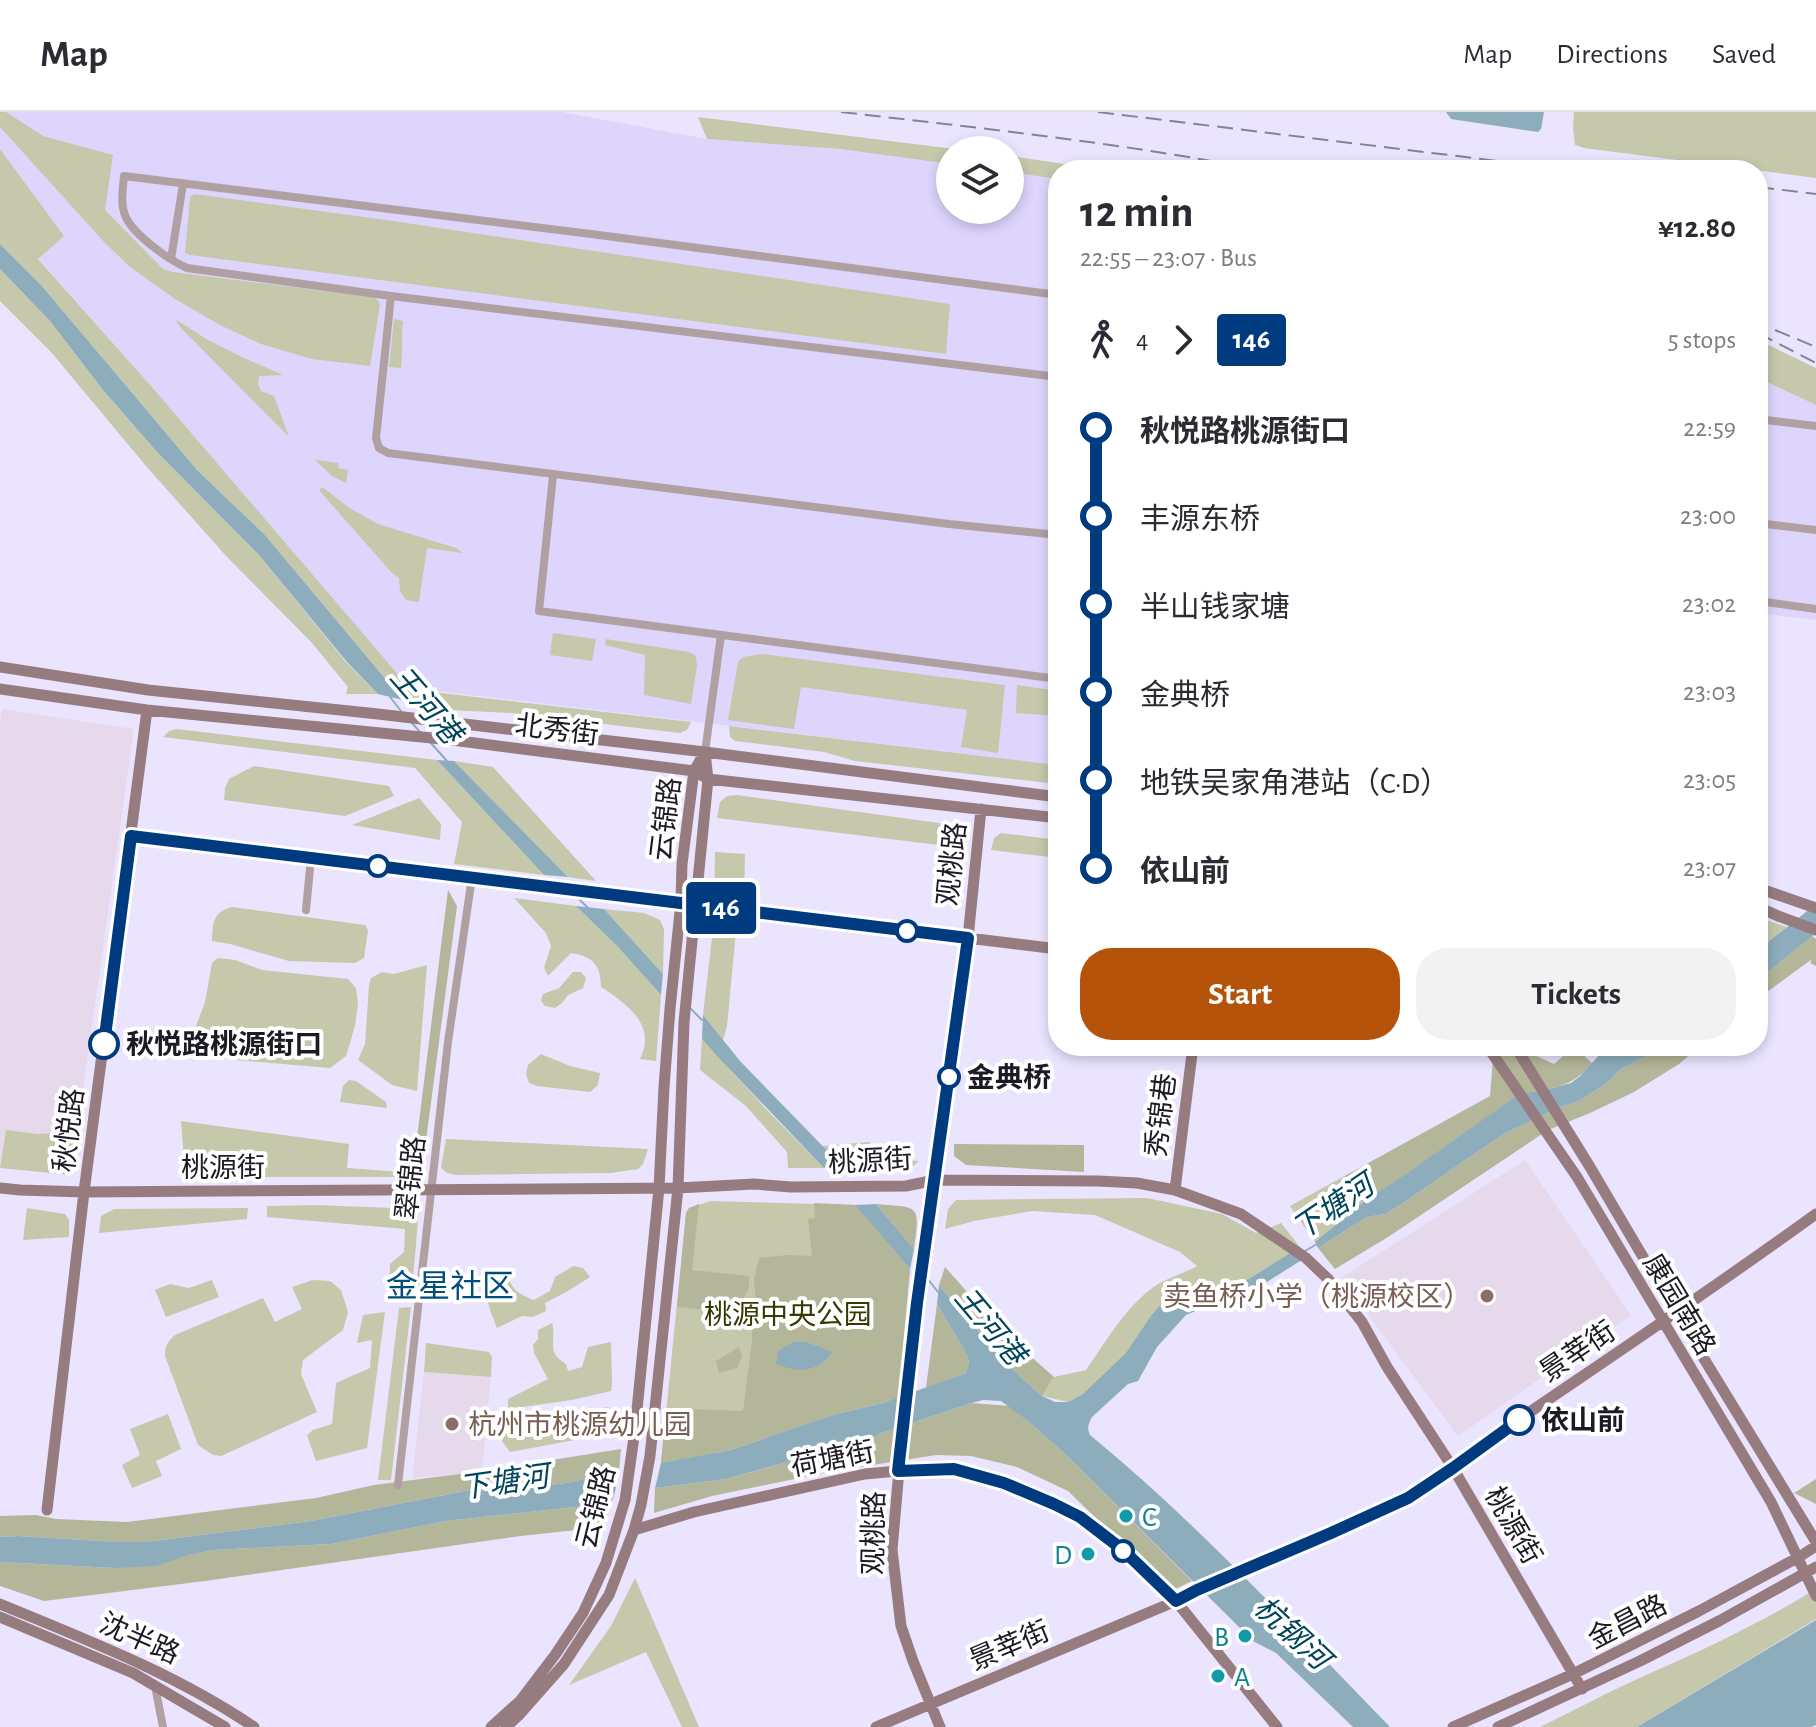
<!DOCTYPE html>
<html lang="en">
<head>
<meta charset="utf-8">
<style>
	:root { --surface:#fff; --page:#f2f2f3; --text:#2b2b33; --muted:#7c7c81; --line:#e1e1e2; --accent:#b45309 }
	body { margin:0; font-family:"Alegreya Sans","Noto Sans SC",sans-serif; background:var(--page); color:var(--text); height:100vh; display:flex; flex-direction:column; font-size:30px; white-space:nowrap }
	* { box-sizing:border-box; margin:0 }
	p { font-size:26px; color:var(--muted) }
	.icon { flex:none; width:44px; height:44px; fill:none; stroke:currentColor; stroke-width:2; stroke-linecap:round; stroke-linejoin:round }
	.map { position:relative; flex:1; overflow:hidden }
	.side { position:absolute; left:1048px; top:48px; width:720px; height:896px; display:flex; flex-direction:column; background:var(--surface); border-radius:32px; box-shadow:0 4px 12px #0003 }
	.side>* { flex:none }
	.badge { padding:0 16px; border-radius:6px; font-size:28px; line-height:52px }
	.fabs { position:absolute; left:936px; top:24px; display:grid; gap:16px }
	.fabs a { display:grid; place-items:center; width:88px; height:88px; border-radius:50%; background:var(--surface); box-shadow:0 4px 12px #0003; font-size:40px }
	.map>.badge { position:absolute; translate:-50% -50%; box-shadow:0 0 0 4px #fff }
	.legs { display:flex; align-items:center; gap:12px; height:88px; padding:0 32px; font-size:26px }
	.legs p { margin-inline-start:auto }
	.overview { display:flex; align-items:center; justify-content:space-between; height:136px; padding:0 32px }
	h1 { font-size:44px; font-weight:700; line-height:60px }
	.action { display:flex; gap:16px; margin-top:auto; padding:16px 32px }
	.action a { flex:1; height:92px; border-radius:32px; background:var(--accent); color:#fff; font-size:32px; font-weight:700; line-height:92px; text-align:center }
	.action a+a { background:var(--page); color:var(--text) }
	ul { padding:0 32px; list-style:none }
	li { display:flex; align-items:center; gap:28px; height:88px; font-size:30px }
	li i { display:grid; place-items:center; width:12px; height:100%; margin:0 10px; background:currentColor }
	li i::after { content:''; width:20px; height:20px; margin:-10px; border:6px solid; border-radius:50%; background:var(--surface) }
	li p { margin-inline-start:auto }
	li:first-child i { background:linear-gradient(#0000 50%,currentColor 0) }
	li:last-child i { background:linear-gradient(currentColor 50%,#0000 0) }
	header { display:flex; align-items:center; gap:48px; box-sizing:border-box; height:112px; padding:0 40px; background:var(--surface); border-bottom:2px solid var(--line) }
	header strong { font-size:38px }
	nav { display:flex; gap:44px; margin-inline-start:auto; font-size:28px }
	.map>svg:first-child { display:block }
	.built { fill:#ded5fd }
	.education { fill:#e7d9ec }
	.green { fill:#c5c8aa }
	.forest { fill:#b3b698 }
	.water { fill:#8dadbd }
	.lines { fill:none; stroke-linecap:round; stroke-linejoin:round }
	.stream { stroke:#8dadbd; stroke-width:2 }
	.street { stroke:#b1a0a1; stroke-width:8 }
	.secondary { stroke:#967c7f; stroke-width:11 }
	.rail { stroke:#868295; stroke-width:2; stroke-dasharray:16 8; stroke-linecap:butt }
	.line-1-casing { stroke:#fff; stroke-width:18 }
	.line-1 { stroke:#003b80; stroke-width:12 }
	.stop-1-dot { fill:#fff; stroke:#003b80; stroke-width:4 }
	.education-dot { fill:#8d6e63; stroke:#fff; stroke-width:3 }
	.culture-dot { fill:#0f9aa8; stroke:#fff; stroke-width:3 }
	.labels { text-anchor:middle; stroke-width:8; stroke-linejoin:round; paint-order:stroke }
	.street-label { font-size:28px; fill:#1d1a25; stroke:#fff }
	.stop-label { font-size:28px; font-weight:bold; fill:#1d1a25; stroke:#fff; text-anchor:start }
	.education-label { font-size:28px; fill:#785e54; stroke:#fff; text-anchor:end }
	.park-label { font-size:28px; fill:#373903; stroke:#fff }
	.culture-label { font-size:28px; fill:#0d838f; stroke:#fff; text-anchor:start }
	.water-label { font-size:30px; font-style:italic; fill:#00445b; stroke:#fff }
	.quarter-label { font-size:32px; fill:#004c7a; stroke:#fff }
</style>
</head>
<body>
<header>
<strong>Map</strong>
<nav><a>Map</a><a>Directions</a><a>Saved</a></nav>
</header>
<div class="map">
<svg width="1816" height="1615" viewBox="0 0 1816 1615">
	<rect width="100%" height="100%" fill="#eae4ff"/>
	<path class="built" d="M0,0h562l145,27 133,10 110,15v46h60v-38l48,7v586l-614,-73 -29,-2 -13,-11 -250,-292 -114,-129 -38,-108z
		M1758,266l58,27v215l-58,-7z"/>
	<path class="education" d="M2,597l132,20 -57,402 -39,3 -32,-4 -6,36v-444z
		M1525,1048l106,155 -173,121 -117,-158z
		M424,1260l67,5 -9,94 -70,7z"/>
	<path class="green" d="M0,0h6l37,24 70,19 -8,55 58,59 10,3 199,25 5,2 3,6 -10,61 -58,-7 -51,-15 -41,-19 -45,-26 -45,-32 -26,-25 -104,-115z
		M1574,0h242v66l-232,-30 -9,-3 -2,-17z
		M698,5l264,33h-12v14l-110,-15 -133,-10z
		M0,37l64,87 -26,23 114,128 250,292 13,11 276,32 -4,8 -7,3 -169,-20 -62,-3 -46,-10 -139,-166 -66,-63 -157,-186 -41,-41z
		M1010,44l7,1 88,13h-47v9l-48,-7z
		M195,82l191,26 564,84 -4,50 -756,-99 -5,-2 5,-56z
		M0,157l50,52 53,69 54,62 102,103 87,107 32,32h-32l2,-7 -36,-44 -85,-86 -81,-91 -95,-114 -51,-51z
		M175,207l33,21 36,18 39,17 -24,1 -1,8 3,7 13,5 15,41 -108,-109z
		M394,207l9,2c-2,16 0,30 -2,47l-12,-1z
		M1758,228l58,28v37l-58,-27z
		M315,348l24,3 -1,5 10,2 -2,13 -14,-7z
		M322,375l29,22 27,15 78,24 7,5 -36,-5 -8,54 -13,-2 -6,-9 -1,-13 -8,-6 -72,-82z
		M553,521l43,6 -4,22 -42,-6z
		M606,527l83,13 7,4 1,10 -6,38 -47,-9 1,-40 -40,-10z
		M762,542l243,31 -7,68 -37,-6 6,-37 -166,-23 -7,42 -66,-9 10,-58 5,-5z
		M1017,573l41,6v25l-42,-3z
		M729,614l329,39v19l-203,-23 -31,-9 -89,-11 -5,-4z
		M177,617l260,31 107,115 -90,-11 8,-42 -47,-54 -252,-31 6,-6z
		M454,649l39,6 103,114 -28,-4z
		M254,654l135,20 5,10 -49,20 -121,-16 1,-12 4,-9z
		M737,683l216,30 9,4 4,8 -3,11 -246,-30 3,-16 7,-6z
		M419,686l22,26 -1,16 -88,-15z
		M1001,721l57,7v18l-67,-8 3,-12z
		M715,740l30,2 -1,42c-35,-2 -29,-15 -29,-44z
		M514,786l62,8 42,41 43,48 -5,66 -16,-2c17,-34 -13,-55 -39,-72 0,-21 -8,-31 -30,-34l-23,23 -4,-8 7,-22 -5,-13z
		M232,795l133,18 3,5 -4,28 -9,5 -66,-2 -59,-17 -18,-3c1,-17 0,-29 20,-34z
		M604,797l40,4 16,7 4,9 -1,45z
		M1758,807h5l24,8 -29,23z
		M723,808l14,1 -10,105 -4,14 -20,-25 10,-86z
		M218,846l17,2 27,10 86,9 8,9 2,16 -3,22 -9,30 -16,12 -95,-8 -38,-20 -2,-11 10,-27 7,-39z
		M427,853l-10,126 -25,-6 -34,-25 7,-16 4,-59 2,-7 11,-6 12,2z
		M573,860h8l5,6 -3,10 -15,7 -6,8 -7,5 -10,-2 -4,-5 2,-7 16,-6z
		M702,927l64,70 58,59h-36l-1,-16 -41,-46 -46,-36z
		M541,942l29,12 30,7 -2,12 -8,7 -53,-6 -8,-3 -3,-9 2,-9z
		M349,968l7,1 30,21 1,6 -47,-6 3,-16z
		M181,1009l168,23 -2,24 69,5 -10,4h-215l-6,-6z
		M6,1018l32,4 39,-3 -6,44 -71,-7z
		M446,1027l202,10 -5,15 -5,5 -28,4 -154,2 -9,-2 -6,-5z
		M870,1030l1,17 48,2 -6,5 -9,1h-61l-21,-21z
		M1341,1066c5,14 10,17 22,24l-48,40 -25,-36z
		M1147,1086l75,16 34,19 25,-10 19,24 -58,36 -42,4 -36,14 -37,71 -59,30 -26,-6 12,-19 32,-7c21,-30 41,-66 72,-86 12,-7 27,-11 39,-18l-17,-14 -85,-37 -63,-4 -58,10 -29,8 3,-20 8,-9z
		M711,1089l144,4 55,64 -12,129 -65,17 -57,20 -76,22 -39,6 25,-250 3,-5z
		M316,1093l103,4 -7,82h-23l1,-27 14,-12 1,-23 -138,-12v-11z
		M27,1096l38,6 4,6v17l-46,3z
		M248,1096l-1,11 -148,14 2,-17 13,-7z
		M573,1154l10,2 7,9 -22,14 -23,12 1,8 -13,6 -11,-1 -25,12c-9,-24 -22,-47 11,-59 0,19 10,25 26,31l16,-9 5,-14z
		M212,1168l7,17 -53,20 -11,-27 15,-6 19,4z
		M313,1168l17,1 11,9 7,22 -5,18 -40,30 -2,14 16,38 -96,44 -8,-1 -15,-10 -33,-89c0,-10 2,-14 10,-21l88,-37 12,24 27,-13 -10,-22z
		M411,1195l-20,173h-13l21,-172z
		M385,1200l-18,136 -51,13 -9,-26 6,-5 19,-6 4,-41 34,-15 2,-28 -15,3 6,-28z
		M552,1211c5,18 -7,29 14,41l2,7 14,-4 6,-20 23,-5 1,42 -1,7 -39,9 -64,9v-10l40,-20 -14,-26 -1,-8 5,-6v-9z
		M426,1231l63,9 3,5 -1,20 -67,-5z
		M609,1295l-2,27 -97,18 -8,-11 5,-17z
		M168,1302l13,35 -25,12 6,15 -30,12 -10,-23 18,-10 -10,-26z
		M635,1466l64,149h-17l-36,-75 -77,33 42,-59z
		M1816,1477v30l-179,108h-97c35,-17 70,-36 106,-52 58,-25 116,-53 170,-86z"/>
	<path class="forest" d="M448,778l9,16 -32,242 -11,14z
		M1812,824l4,3v27l-6,-3 2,-4 -45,33 -9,5v-17z
		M1494,934h21l39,18 16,-14 11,3 11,10c-19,21 -25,21 -51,28l-178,111c-12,-7 -18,-10 -22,-24l149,-82z
		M1670,934h30l-21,18 -45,28 -44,21 -42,17 -160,107 -53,32 -17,-21 49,-31 18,-3 18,-11 99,-68 55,-27 22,-7 28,-18 14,-14 23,-12z
		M954,1032l130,1v27l-118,-7 -12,-9z
		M814,1091l41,2 55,64 -12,129 -15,5 -50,12 -102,35 -70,13 5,-55 77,3 9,-70v-18l4,-20 -2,-23 5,-22 28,-3 25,1 -4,-37 7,-1z
		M699,1092l-7,66 57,6v12l-7,14 -12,-4 -17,5 -4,7 -32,-3 9,-94 3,-5z
		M876,1092c44,4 44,-1 38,45z
		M945,1155l55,62 54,48 -12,19 -39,-35 -64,-76z
		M937,1192l30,51 2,7 -3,11 -40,15z
		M739,1235l3,9 -5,12 -18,5 -3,-12z
		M972,1291l38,3 18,15 37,33 127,127 -21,10 -103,-100 -51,-24 -46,-11 -35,-1 -108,17 -116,24 -58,17 1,-25 71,-9 37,-10 84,-25 17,-2 18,-9z
		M621,1337l-2,21 -47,12 -63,9 -39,-1 -159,31 -165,21h-28l-100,-6 -18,1v-21l36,-1 20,4 71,3 189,-24 58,-13 108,-14z
		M1816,1367v25l-22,-11z
		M615,1380l-11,35 -83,9 -316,45 -161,20 -44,-15v-24l114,6 100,-18 117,-6 115,-23 138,-15 21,-7z"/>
	<path class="water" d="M1446,0h98l-3,17 -3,3 -87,-13z
		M0,132l41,41 157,186 66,63 139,166 -25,-6 -31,-32 -88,-107 -102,-103 -54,-62 -53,-69 -50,-52z
		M437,648l17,1 114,116 -24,-2z
		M1816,792v29l-58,47v-30z
		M576,794l28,3 59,65 -2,21 -43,-48z
		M703,903l37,46 103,106 -19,1 -106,-111 -16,-18z
		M1615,934h55l-26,11 -23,12 -14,14 -28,18 -22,7 -55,27 -99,68 -18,11 -18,3 -49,31 -3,-6 48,-40 45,-29 111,-79 22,-3 30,-8 8,-6 24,-26z
		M876,1092l38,45 -4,20 -55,-64z
		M1300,1135l8,9 -41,26 -81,33 -29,32 -19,34 -10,3 -36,33c-4,7 -5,11 -2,18 108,89 203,192 300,292h-37l-77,-74 -23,-12 -188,-187 -37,-33 -27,-20 -18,-1 -11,3 -90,30 -18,9 -17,2 -53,16 -68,19 -71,9 6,-25 70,-13 102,-35 50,-12 83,-30 3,-11 -2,-7 -30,-51 2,-19 64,76 39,35 13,6h13l15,-8 43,-41 25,-37 13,-15 36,-14 42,-4z
		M794,1230h12l27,10c-17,20 -32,22 -57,12l2,-13z
		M619,1358l-4,22 -10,7 -21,7 -138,15 -115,23 -117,6 -26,5 -32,11 -42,2 -114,-6v-25l18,-1 100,6h28l165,-21 159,-31 39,1 63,-9z
		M1816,1508v105l-4,2h-175z"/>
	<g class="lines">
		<path class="stream" d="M390,585l11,14
			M411,610l9,10
			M430,630l17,19
			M576,784l12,12
			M690,896l12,12
			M1305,1139l12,-7
			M927,1166l11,14"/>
		<path class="street" d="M171,147l12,-75
			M1058,183l-467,-61 -467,-58c-1,13 -4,27 1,39 7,19 44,45 62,53l204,28 667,81
			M391,184l-15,142 3,10 9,5 561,71 109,11
			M1758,307l58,7
			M553,364l-14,135 519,68
			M1758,411l58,7
			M1758,489l58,8
			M705,640l16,-117
			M306,798l5,-52
			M398,1373l50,-443 24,-165
			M155,1574l8,41"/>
		<path class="secondary" d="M0,555l148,23 230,24 327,38 353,45
			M0,577l147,21 305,30 242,31 14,8 350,39
			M131,724l927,113
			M1758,776l58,20
			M1758,795l20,9 38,14
			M1487,934l90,131 194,325 45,94
			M1515,934l75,121 86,146 140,229
			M0,1076l20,2 64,2 594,-4 76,-4 37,3 115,-1 29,-6 163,1 39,2 38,7 66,24 65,44 22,21 34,43 25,45 66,101 129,221
			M1175,1078l18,-144
			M47,1398l37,-318 63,-482
			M634,1418l60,-18 171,-38 33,-3 56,-2 50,14 76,34 43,33 53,51 101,126
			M0,1492c87,36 176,70 254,123
			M0,1505l133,56 92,54
			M491,1615l29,-26 35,-46 28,-42 23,-50 19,-63 10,-70 24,-242 5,-101 6,-78 11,-107 1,-38 12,-93 11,-19
			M506,1615l12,-11 46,-52 45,-69 25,-65 7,-25 9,-49 28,-268 6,-166 24,-243 -3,-26
			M876,1615l300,-126 21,-11c70,-30 143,-56 211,-92 42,-23 79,-57 119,-84 97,-66 194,-131 289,-200
			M940,1615l-27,-66 -12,-35 -9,-76 14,-160 62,-452 13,-129
			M1453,1615l120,-53 126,-63 100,-54 17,-11
			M1498,1615l142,-66 79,-40 97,-54"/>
		<path class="rail" d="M841,0c139,16 281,31 419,58
			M1098,0l473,58
			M1250,50l43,8
			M1562,51l56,7
			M1758,75l58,7
			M1775,218l41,17
			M1758,221l58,30"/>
	</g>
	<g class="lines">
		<defs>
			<path id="line-1" d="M104,932l27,-208 837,102 -51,365 -19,168 56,-2 50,14 50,21 26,13 43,33 53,51 21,-11 134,-57 77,-35 45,-30 66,-48"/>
		</defs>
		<use href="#line-1" class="line-1-casing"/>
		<use href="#line-1" class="line-1"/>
	</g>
	<g class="stop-1-dot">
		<circle cx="378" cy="754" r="10"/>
		<circle cx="907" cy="819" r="10"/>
		<circle cx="104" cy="932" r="14"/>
		<circle cx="949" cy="965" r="10"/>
		<circle cx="1519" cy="1308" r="14"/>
		<circle cx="1123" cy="1439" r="10"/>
	</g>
	<g class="education-dot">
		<circle cx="1487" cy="1184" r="8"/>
		<circle cx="452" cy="1312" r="8"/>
	</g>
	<g class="culture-dot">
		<circle cx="1126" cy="1404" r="8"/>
		<circle cx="1088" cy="1442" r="8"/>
		<circle cx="1245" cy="1524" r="8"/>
		<circle cx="1218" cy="1564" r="8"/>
	</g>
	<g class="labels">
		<g class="street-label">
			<text transform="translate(557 617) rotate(7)" y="10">北秀街</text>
			<text transform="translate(665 707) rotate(-83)" y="10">云锦路</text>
			<text transform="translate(951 752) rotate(-84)" y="10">观桃路</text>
			<text transform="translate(1160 1003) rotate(-83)" y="10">秀锦巷</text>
			<text transform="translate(68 1018) rotate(-83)" y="10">秋悦路</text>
			<text transform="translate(870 1048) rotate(-3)" y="10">桃源街</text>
			<text x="223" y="1065">桃源街</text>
			<text transform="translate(410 1066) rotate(-84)" y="10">翠锦路</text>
			<text transform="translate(1680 1192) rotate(59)" y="10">康园南路</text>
			<text transform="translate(1577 1239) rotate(-34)" y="10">景莘街</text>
			<text transform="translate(832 1346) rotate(-11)" y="10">荷塘街</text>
			<text transform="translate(595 1395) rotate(-76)" y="10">云锦路</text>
			<text transform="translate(1514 1413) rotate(60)" y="10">桃源街</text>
			<text transform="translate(873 1421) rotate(-89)" y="10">观桃路</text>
			<text transform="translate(1627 1509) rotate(-27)" y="10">金昌路</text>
			<text transform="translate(140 1526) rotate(24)" y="10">沈半路</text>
			<text transform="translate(1009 1533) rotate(-23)" y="10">景莘街</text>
		</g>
		<g class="stop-label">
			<text x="126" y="942">秋悦路桃源街口</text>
			<text x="967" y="975">金典桥</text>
			<text x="1541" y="1318">依山前</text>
		</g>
		<g class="education-label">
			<text x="1471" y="1194">卖鱼桥小学（桃源校区）</text>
			<text x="468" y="1322" text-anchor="start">杭州市桃源幼儿园</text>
		</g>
		<g class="park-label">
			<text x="788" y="1212">桃源中央公园</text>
		</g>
		<g class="culture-label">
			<text x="1142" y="1414">C</text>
			<text x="1072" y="1452" text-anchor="end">D</text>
			<text x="1229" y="1534" text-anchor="end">B</text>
			<text x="1234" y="1574">A</text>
		</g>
		<g class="water-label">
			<text transform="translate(426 593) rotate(49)" y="10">王河港</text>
			<text transform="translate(1333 1095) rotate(-34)" y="10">下塘河</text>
			<text transform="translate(990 1214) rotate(50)" y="10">王河港</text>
			<text transform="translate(504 1370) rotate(-8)" y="10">下塘河</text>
			<text transform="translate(1292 1521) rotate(43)" y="10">杭钢河</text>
		</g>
		<g class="quarter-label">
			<text x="450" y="1185">金星社区</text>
		</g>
	</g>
</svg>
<div class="fabs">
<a><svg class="icon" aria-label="layers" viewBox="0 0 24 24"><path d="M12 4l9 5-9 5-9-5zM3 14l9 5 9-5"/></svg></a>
</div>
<b class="badge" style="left:721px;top:796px;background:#003b80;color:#fff">146</b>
<section class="side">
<div class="overview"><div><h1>12 min</h1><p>22:55 – 23:07 · Bus</p></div><b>¥12.80</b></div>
<div class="legs"><svg class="icon" aria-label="walk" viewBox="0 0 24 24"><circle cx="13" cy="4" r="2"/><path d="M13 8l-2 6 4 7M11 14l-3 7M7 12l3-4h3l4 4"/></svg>4<svg class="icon" aria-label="forward" viewBox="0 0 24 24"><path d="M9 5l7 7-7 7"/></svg><b class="badge" style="background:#003b80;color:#fff">146</b><p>5 stops</p></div>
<ul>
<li><i style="color:#003b80"></i><b>秋悦路桃源街口</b><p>22:59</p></li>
<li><i style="color:#003b80"></i><span>丰源东桥</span><p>23:00</p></li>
<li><i style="color:#003b80"></i><span>半山钱家塘</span><p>23:02</p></li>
<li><i style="color:#003b80"></i><span>金典桥</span><p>23:03</p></li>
<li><i style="color:#003b80"></i><span>地铁吴家角港站（C·D）</span><p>23:05</p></li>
<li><i style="color:#003b80"></i><b>依山前</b><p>23:07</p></li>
</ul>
<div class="action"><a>Start</a><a>Tickets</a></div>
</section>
</div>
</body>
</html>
